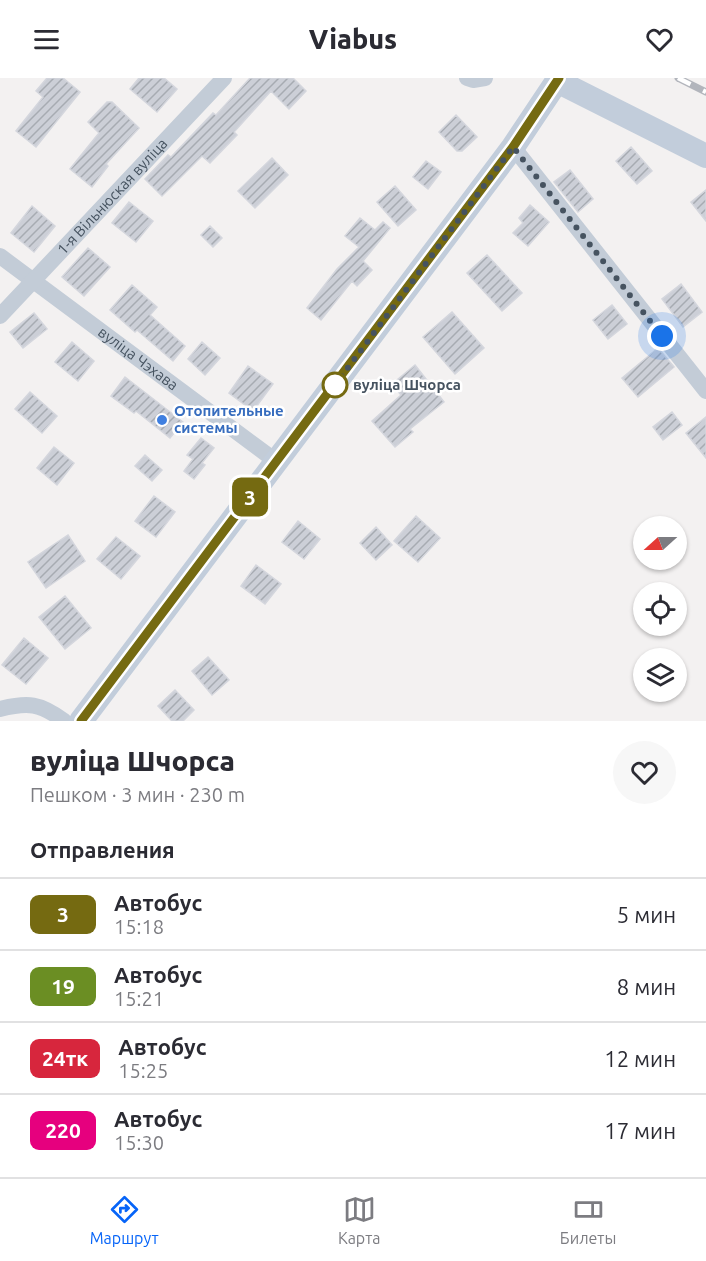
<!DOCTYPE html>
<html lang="ru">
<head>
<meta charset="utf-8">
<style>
	:root { --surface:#fff; --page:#f7f7f7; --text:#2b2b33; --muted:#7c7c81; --line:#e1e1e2; --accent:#0664f8 }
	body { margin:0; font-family:Ubuntu,sans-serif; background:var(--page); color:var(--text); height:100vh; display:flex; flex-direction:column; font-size:22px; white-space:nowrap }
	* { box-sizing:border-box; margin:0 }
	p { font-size:20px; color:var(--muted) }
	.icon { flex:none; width:33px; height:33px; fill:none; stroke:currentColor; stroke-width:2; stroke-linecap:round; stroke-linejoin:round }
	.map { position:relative; height:643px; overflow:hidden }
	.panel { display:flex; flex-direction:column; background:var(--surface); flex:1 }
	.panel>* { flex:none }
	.badge { padding:0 12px; border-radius:9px; font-size:21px; line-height:39px }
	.needle { width:39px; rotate:249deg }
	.controls { position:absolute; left:633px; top:438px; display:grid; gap:12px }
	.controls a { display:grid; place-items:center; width:54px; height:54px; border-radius:50%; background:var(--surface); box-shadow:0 2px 4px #0004; font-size:30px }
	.you { position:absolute; width:30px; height:30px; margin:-15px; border:4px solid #fff; border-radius:50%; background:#1a73e8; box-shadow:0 0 0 9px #1a73e833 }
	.map>.badge { position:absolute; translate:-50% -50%; box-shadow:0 0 0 3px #fff }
	h2 { padding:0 30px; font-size:22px; line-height:54px }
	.round { display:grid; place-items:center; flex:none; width:63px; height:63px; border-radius:32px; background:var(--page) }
	.overview { display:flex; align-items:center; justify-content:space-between; height:102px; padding:0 30px }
	h1 { font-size:28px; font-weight:800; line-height:45px }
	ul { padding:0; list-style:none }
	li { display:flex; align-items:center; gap:18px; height:72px; padding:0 30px; border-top:2px solid var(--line) }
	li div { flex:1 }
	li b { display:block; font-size:22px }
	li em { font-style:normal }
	li .badge { min-width:66px; font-weight:700; text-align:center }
	header { display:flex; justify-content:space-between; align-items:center; height:78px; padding:0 30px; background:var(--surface); font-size:27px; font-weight:800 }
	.tabs { display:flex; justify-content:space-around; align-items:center; height:84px; border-top:2px solid var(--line); background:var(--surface); font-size:16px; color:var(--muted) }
	.tabs a { display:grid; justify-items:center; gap:3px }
	.tabs .active { color:var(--accent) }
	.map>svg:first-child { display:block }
	.building { fill:url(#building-hatch); stroke:#d4d6dd; stroke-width:1.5 }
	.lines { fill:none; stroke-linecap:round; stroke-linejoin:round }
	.minor { stroke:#c3ccd7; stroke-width:16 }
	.secondary { stroke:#c2cddb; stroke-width:24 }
	.rail-casing { stroke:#b2b5bc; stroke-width:7 }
	.rail { stroke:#fff; stroke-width:4.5; stroke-dasharray:14; stroke-linecap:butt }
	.line-casing { stroke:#fff; stroke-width:14 }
	.line { stroke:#756a11; stroke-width:9 }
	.walk { stroke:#465360; stroke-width:6; stroke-dasharray:0 10.8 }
	.stop-dot { fill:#fff; stroke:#756a11; stroke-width:3 }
	.shop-dot { fill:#3f7fe0; stroke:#fff; stroke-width:2 }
	.labels { text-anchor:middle; stroke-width:5; stroke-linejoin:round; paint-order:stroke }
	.street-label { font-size:15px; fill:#465360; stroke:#fff }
	.stop-label { font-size:15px; font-weight:bold; fill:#465360; stroke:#fff; text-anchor:start }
	.shop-label { font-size:15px; font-weight:bold; fill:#366cbe; stroke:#fff; text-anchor:start }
</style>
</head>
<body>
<header><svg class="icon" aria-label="menu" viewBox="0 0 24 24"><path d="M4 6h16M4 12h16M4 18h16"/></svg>Viabus<svg class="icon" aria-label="heart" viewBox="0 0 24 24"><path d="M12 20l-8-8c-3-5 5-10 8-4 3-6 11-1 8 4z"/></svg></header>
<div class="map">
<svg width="706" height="643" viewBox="0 0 706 643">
	<defs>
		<pattern id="building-hatch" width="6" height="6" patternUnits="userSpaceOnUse" patternTransform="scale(1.5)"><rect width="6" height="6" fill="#cccfd7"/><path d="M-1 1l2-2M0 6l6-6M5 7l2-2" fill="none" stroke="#a7abb2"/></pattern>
	</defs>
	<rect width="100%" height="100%" fill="#f3f1f1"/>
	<path class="building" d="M47,0h16l17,14 -44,55 -20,-16 27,-34 -7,-6z
		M139,0h25l13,11 -20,23 -27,-23z
		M250,0h43l13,13 -17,18 -18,-18 -37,41 3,3 -27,28 -8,-7 -40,40 -17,-17 23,-24 3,2 42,-44 3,2z
		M107,24h5l27,26 -33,36 2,2 -16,21 -22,-18 29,-36 -11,-11z
		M456,37l21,22 -15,14h-5l-18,-19z
		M631,69l21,24 -15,13 -21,-23z
		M272,80l16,17 -33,33 -17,-17z
		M426,83l15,11 -13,17 -15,-12z
		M570,92l23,29 -15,13 -24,-30z
		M395,108l21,24 -18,16 -21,-24z
		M706,112v31l-15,-19z
		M129,124l24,19 -17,21 -24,-19z
		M530,127l19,17 -21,24 -15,-13 10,-10 -4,-5z
		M32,128l23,20 -21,26 -23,-19z
		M360,140l15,12 8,-8 7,6 -27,33 9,9 -15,16 -5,-5 -31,39 -14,-12 30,-39 22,-22 -14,-11z
		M210,148l12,12 -9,9 -12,-12z
		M88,170l22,19 -26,29 -22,-19z
		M487,177l35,38 -20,18 -35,-38z
		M681,206l21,28 -19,15 -21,-28z
		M132,207l25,22 -7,8 35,31 -12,15 -36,-31 -2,2 -25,-22z
		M612,227l15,19 -19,15 -15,-19z
		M452,234l32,36 -29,26 -32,-37z
		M34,235l13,16 -24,19 -13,-16z
		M72,264l22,19 -16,20 -23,-19z
		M202,264l18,16 -15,17 -17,-16z
		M658,270l16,19 -36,30 -16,-19z
		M415,287l29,37 -34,27 3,3 -18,15 -23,-26 29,-26 -9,-11z
		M248,288l25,18 -20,27 -24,-18z
		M125,299l58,45 -13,16 -34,-27 -2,2 -23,-17z
		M30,314l27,24 -15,17 -27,-24z
		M672,334l10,13 -19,15 -10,-13z
		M706,339v41l-20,-25z
		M201,360l13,10 -12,15 3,2 -11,14 -10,-8 9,-12 -6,-4z
		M54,369l20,16 -17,22 -20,-17z
		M145,377l17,15 -10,11 -17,-15z
		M154,418l21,16 -19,25 -21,-16z
		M416,438l24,22 -22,24 -24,-21z
		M298,443l22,18 -16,20 -22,-17z
		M376,449l16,18 -16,15 -16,-17z
		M68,457l17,26 -39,27 -18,-26z
		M116,459l24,19 -19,23 -24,-20z
		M256,487l25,19 -16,20 -24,-18z
		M65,518l26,32 -26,21 -26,-32z
		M24,560l24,20 -22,26 -24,-19z
		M208,579l21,23 -17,15 -20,-24z
		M175,612l19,20 -11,11h-11l-14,-15z"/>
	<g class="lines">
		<g class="minor">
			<path d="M467,0l6,2 12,-2"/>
			<path d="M513,69l193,244"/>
			<path id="s1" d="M0,178l277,206"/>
			<path id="s2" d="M0,238l224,-238"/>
			<path d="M0,631c28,-7 40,-6 64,12"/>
		</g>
		<path class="secondary" d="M557,3l149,75
			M81,643l432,-574 46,-69"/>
		<defs>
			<path id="rail" d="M678,0l28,14"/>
		</defs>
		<use href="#rail" class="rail-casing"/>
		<use href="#rail" class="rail"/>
	</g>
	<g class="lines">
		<defs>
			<path id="line" d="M81,643l432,-574 46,-69"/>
		</defs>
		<use href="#line" class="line-casing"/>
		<use href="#line" class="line"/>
		<path class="walk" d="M335,307l178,-238 149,189"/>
	</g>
	<circle class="stop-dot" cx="335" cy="307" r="12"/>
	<circle class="shop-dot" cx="162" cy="342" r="6"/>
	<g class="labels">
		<g class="street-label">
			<text dy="5" stroke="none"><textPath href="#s2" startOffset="164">1-я Вільнюская вуліца</textPath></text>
			<text dy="5" stroke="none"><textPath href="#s1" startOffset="172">вуліца Чэхава</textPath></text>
		</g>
		<g class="stop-label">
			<text x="353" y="312">вуліца Шчорса</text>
		</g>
		<g class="shop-label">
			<text x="174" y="338">Отопительные<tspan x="174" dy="17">системы</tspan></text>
		</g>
	</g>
</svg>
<div class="controls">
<a><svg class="needle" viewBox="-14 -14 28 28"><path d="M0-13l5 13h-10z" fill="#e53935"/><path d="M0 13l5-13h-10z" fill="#7c7c81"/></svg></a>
<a><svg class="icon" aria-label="locate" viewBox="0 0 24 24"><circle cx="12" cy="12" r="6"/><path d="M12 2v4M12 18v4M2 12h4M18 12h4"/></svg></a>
<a><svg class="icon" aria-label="layers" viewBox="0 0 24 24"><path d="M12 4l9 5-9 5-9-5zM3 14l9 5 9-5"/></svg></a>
</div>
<div class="you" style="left:662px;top:258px"></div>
<b class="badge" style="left:250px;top:419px;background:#756a11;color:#fff">3</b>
</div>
<section class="panel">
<div class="overview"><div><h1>вуліца Шчорса</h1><p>Пешком · 3 мин · 230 m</p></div><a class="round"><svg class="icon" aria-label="heart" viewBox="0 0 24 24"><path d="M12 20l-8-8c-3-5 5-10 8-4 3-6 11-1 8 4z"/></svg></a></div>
<h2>Отправления</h2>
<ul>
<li><span class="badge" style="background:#756a11;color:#fff">3</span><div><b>Автобус</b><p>15:18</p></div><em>5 мин</em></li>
<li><span class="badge" style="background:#6b8e23;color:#fff">19</span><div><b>Автобус</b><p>15:21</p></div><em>8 мин</em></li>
<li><span class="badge" style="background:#d7263d;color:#fff">24тк</span><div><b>Автобус</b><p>15:25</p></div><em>12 мин</em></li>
<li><span class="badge" style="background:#e6007e;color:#fff">220</span><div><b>Автобус</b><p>15:30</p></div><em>17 мин</em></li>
</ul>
</section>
<nav class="tabs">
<a class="active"><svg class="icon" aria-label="directions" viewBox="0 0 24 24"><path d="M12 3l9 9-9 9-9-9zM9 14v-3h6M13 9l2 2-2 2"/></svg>Маршрут</a>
<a><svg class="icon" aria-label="map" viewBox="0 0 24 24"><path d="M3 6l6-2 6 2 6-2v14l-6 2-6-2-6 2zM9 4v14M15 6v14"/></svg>Карта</a>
<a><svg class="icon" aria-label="tickets" viewBox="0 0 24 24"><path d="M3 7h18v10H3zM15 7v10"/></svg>Билеты</a>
</nav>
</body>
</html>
